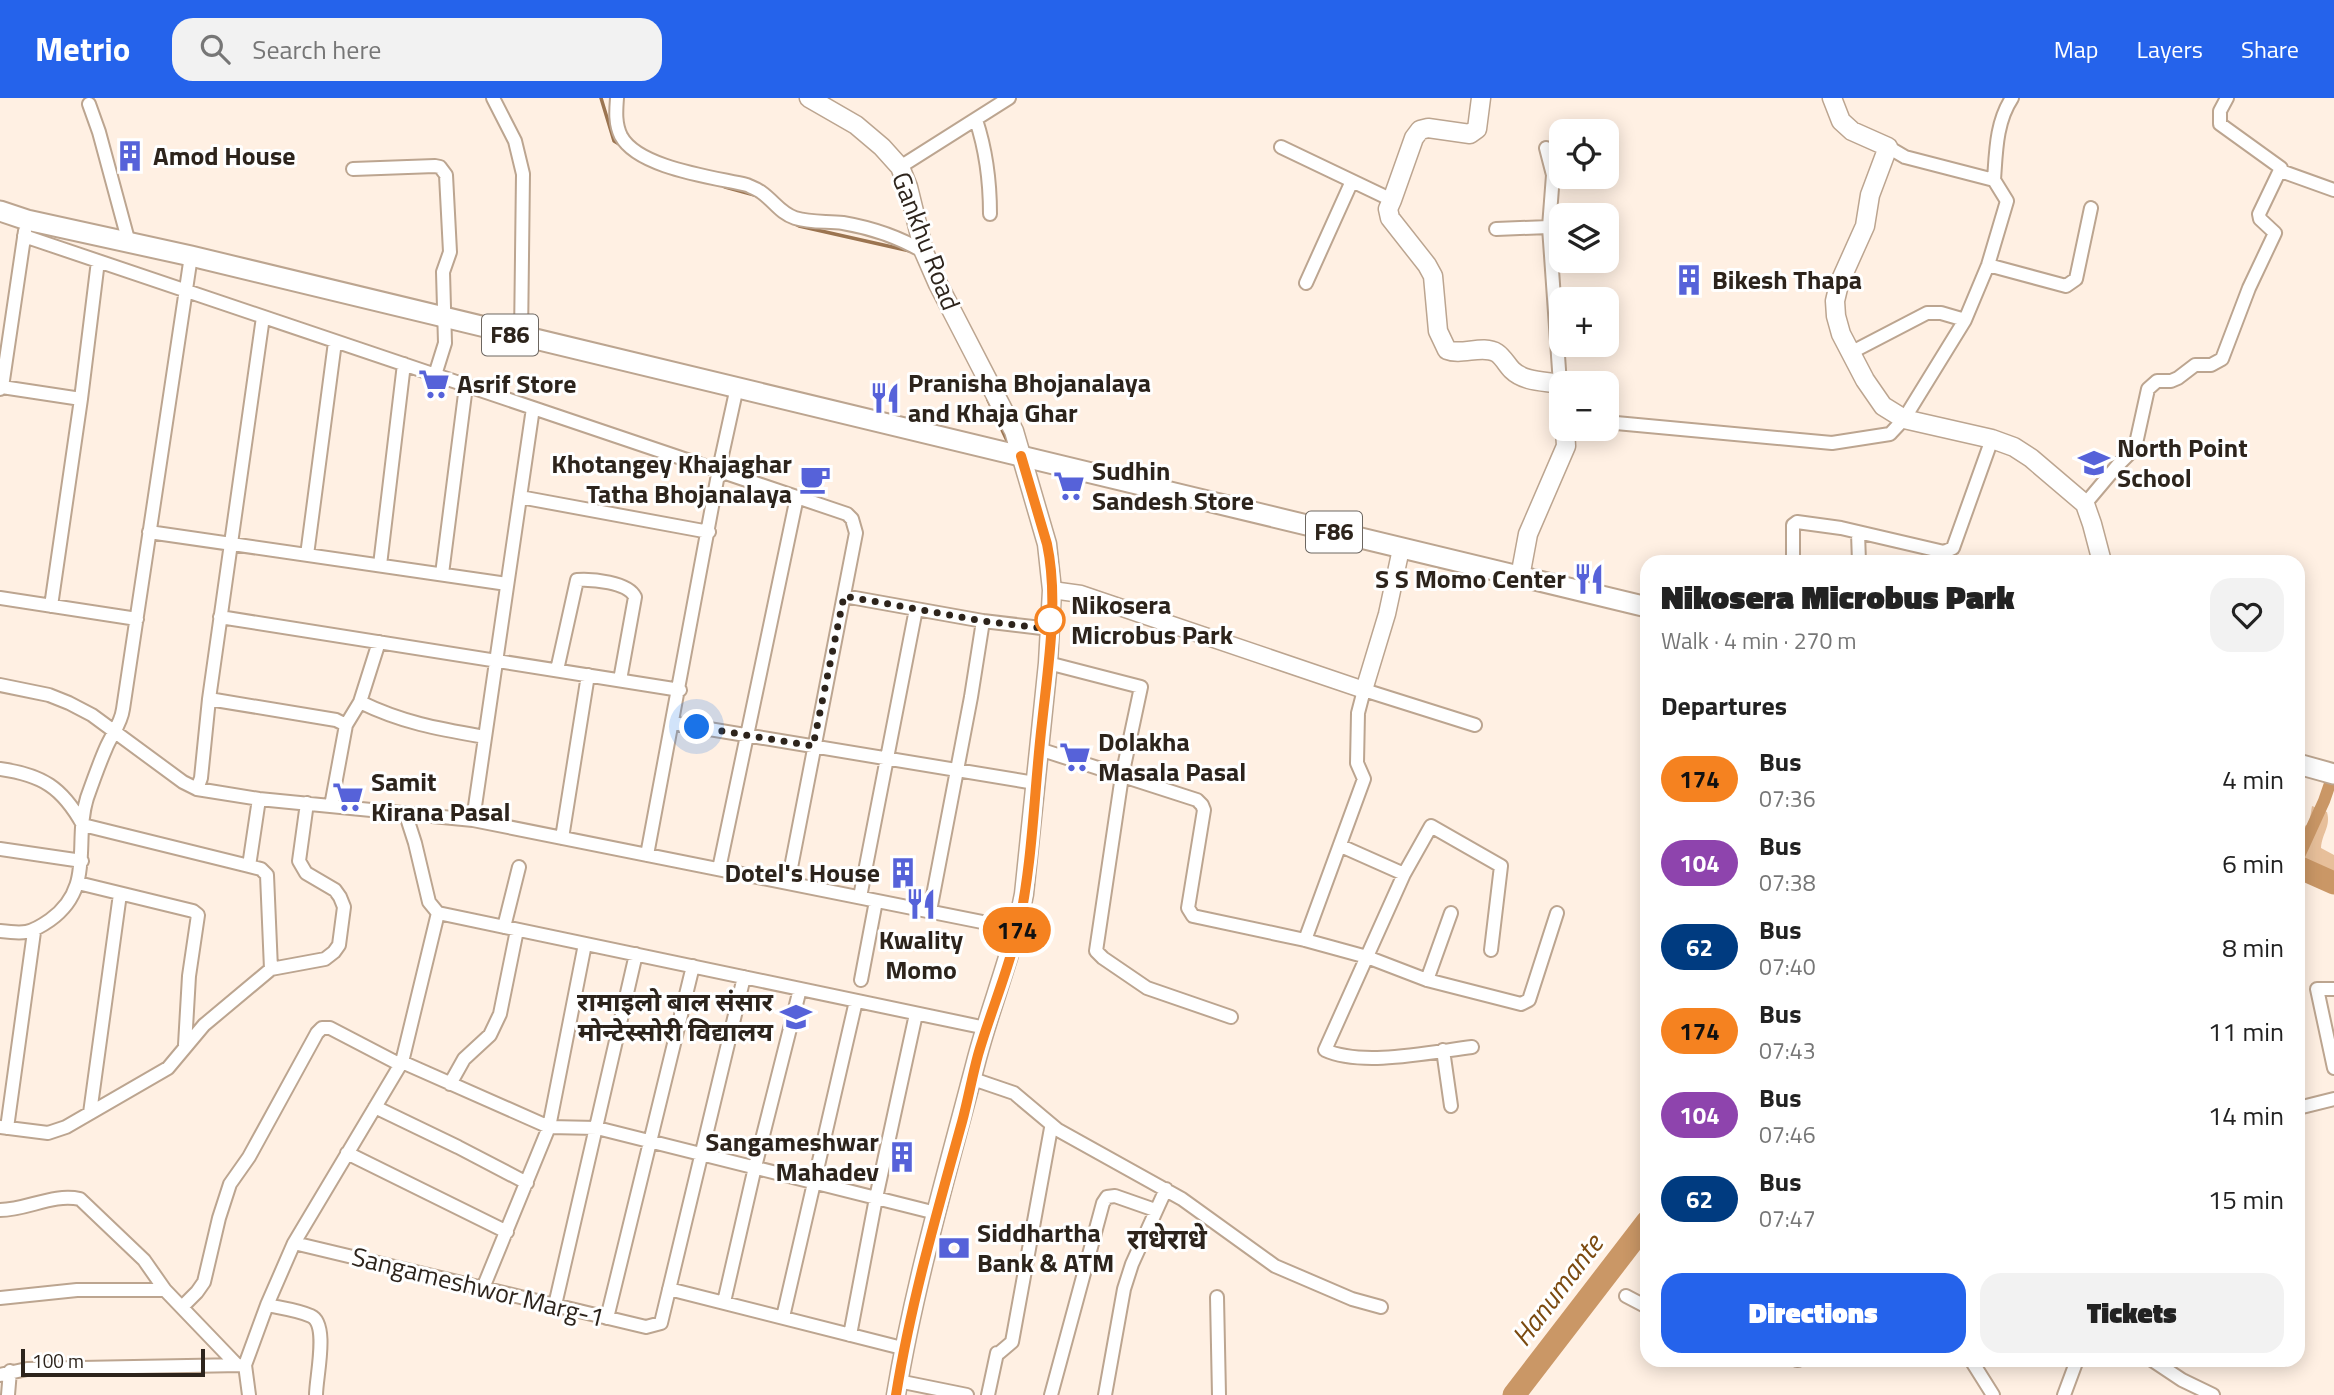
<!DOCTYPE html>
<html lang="en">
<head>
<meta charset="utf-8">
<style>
	:root { --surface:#fff; --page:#f2f2f2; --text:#222; --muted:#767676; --accent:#2563eb }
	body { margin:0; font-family:"Titillium Web","Noto Sans Devanagari",sans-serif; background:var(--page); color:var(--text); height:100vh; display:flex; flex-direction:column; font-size:26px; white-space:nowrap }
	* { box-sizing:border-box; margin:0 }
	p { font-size:23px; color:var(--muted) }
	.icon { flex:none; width:38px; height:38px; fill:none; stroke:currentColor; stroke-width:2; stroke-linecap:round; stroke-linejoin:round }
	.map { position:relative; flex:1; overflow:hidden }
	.sheet { position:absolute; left:1640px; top:457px; width:665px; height:812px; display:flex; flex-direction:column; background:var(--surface); border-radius:21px; box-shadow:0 4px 18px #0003 }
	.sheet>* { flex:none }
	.badge { padding:0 14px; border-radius:23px; font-size:24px; line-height:46px }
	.controls { position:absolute; left:1549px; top:21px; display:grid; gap:14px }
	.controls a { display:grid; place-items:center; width:70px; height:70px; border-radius:14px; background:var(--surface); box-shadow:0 4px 18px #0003; font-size:35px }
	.scale { position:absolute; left:21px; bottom:18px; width:184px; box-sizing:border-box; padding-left:7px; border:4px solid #2d241c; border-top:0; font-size:19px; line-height:24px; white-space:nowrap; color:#2d241c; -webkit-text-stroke:5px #fff; paint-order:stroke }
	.you { position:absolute; width:35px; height:35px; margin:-18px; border:5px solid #fff; border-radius:50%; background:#1a73e8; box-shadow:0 0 0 10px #1a73e833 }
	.map>.badge { position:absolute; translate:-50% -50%; box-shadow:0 0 0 4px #fff }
	h2 { padding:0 21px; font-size:26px; line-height:63px }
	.round { display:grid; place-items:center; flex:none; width:74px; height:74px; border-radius:21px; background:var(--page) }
	.headline { display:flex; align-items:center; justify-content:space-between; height:119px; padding:0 21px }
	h1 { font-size:33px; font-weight:800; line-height:52px }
	.primary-button { display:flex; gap:14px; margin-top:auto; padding:14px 21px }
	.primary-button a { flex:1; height:80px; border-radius:21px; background:var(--accent); color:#fff; font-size:28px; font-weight:800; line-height:80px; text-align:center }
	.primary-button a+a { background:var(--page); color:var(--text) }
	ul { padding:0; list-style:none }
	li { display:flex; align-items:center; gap:21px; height:84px; padding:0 21px }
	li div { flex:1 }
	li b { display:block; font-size:26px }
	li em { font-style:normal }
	li .badge { min-width:77px; font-weight:700; text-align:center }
	header { display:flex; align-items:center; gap:42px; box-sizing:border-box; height:98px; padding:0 35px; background:var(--accent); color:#fff }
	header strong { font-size:33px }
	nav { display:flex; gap:38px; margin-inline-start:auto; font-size:24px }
	.search { width:490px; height:63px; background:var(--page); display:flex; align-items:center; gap:18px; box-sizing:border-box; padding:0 24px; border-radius:21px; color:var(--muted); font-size:26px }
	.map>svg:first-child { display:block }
	.green { fill:#e7bf9a }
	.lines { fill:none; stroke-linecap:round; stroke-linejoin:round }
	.stream { stroke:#9b7450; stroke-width:3.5 }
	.canal { stroke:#ca9766; stroke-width:12 }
	.river { stroke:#ca9766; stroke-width:23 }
	.minor-casing { stroke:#bca590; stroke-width:16 }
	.tertiary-casing { stroke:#bca590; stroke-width:19 }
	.secondary-casing { stroke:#bca590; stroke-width:21 }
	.primary-casing { stroke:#bca590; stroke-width:23 }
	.minor { stroke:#fff; stroke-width:12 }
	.tertiary { stroke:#fff; stroke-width:16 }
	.secondary { stroke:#fff; stroke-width:18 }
	.primary { stroke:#fff; stroke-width:19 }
	.line-casing { stroke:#fff; stroke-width:16 }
	.line { stroke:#f58220; stroke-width:10 }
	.walk { stroke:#2d241c; stroke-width:7; stroke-dasharray:0 12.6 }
	.stop-dot { fill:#fff; stroke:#f58220; stroke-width:3.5 }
	.labels { text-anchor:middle; stroke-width:6; stroke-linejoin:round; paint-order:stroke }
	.shield { fill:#fff; stroke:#6c6660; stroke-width:2 }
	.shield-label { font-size:24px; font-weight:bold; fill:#2d241c }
	.poi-label { font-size:26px; font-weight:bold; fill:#2d241c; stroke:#fff; text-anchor:start }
	.street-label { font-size:26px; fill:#2d241c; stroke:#fff }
	.stop-label { font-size:26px; font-weight:bold; fill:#2d241c; stroke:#fff; text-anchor:start }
	.neighbourhood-label { font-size:28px; font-weight:bold; fill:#2d241c; stroke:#fff }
	.water-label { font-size:28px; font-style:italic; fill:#7b4a10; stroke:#fff }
</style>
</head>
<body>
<header>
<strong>Metrio</strong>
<div class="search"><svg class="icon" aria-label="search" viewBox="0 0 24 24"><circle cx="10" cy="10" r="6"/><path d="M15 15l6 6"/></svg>Search here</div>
<nav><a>Map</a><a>Layers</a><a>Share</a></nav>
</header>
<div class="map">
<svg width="2334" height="1297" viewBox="0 0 2334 1297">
	<rect width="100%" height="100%" fill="#fff0e3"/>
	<path class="green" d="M2312,708l15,6c4,15 -5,21 -6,36l13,7v37l-36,-14v-49l11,-5z"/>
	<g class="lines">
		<path class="stream" d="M601,0l13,43 10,6
			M725,89l33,9
			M795,126l4,2 111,25
			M988,302l22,47"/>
		<path class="canal" d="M2298,760l26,-57 10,-29"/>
		<path class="river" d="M2298,769l36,16
			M1514,1297l133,-173"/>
		<defs>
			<path id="minor" d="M493,0l22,43 8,33 -2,164
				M617,0c-1,13 -2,26 4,38 17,32 92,41 126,49 4,2 10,4 14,7 13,9 19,21 34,26 16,5 32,3 48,5 29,5 56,14 81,29
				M89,6l10,28 30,111
				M976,22c10,30 14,62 14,94
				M1281,49l111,53
				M1888,49l17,10 89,23c2,-28 2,-58 18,-82
				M1546,50l7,27 -4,52 11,157
				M900,69l109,-69
				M353,71l82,-3 5,1 6,8 4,77 -7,20 2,71 -10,32
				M2281,73l53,19
				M1496,131l53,-2
				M24,138l823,278 5,5 4,14 -68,350
				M1988,167l78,21 10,-7 15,-71
				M1306,185l46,-102
				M1852,254l75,-39h14l24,7
				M2,289l79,12
				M0,291l2,-2 23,-156
				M1616,325l216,20 58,-9 14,-15 61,-99 23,-55 19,-64 -13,-21
				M520,399l189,35
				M2085,406l32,-38 18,-18 13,-59 9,-8h14l7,-3 17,-13h16l11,-6 27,-71 26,-55 -15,-14 -1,-5 22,-46 -61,-44v-13l7,-13
				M149,434l358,52
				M1858,435l1,29
				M307,457l28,-213
				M1793,464v-37l4,-3 44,6 103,24 9,-4 39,-109
				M380,467l24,-201
				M442,476l24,-188
				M844,498l139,25 67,8
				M0,500l137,21
				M51,508l30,-207 17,-138
				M220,519l460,73
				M1048,565l93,24 -19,89 -26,175 7,7 44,30 84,29
				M557,572l20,-90c15,-1 51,2 58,17l-15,83
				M0,587l49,10 20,8 23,12 91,67 14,7 62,10 214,21 544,109
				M209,601l127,21 10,5
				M360,604c43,21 79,27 125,35
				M673,625l362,60
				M1039,651l158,51 5,5 2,5 -16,98 5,8 112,24 62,17 60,23 94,24 8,-4 28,-87
				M0,671c42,6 62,18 83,56l166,41 10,-67
				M197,691l4,-11 8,-79 54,-382
				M331,708l15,-81 14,-23 19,-60
				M406,717l9,28 14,59 9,11
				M473,722l60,-412
				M562,740l26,-163
				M1341,748l63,28
				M0,751l82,12
				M647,757l72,-386 18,-82
				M249,768l12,3 6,6 4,94
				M719,771l78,-372
				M78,785l115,28 5,4 -9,61 -4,69
				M860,799l56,-288
				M930,813l41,-214 12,-76
				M438,815l548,115
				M504,829l15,-60
				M0,833c24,3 30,3 50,-11 46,-33 23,-78 37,-122 6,-17 12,-34 19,-50 6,-14 15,-24 17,-39l68,-453
				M1305,842l59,-161 -7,-16 1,-50 6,-23 111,35
				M861,882l15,-79
				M1427,882l24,-67
				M2334,891h-17l17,79
				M1472,949c-41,5 -110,20 -147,3l79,-176 27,-48 70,40 -10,84
				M1443,952l8,56
				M402,964l147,65 48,1 339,85
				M973,981l41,14 44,37 124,69 93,67 77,33 29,8
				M450,986l14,-25 26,-24 10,-21 17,-84
				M375,1009l83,40 69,36
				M2298,1010l36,-9
				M90,1015l30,-219
				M0,1029l48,6 18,-6 102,-59 36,-43 67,-56 54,-10 9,-7 5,-7 5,-38 -4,-10 -5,-7 -29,-17 -7,-12 8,-58
				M7,1030l27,-196
				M347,1055l160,79
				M0,1112c27,0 53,-17 80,-11l64,61 21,30 72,75
				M294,1145l352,84 15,-4 83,-346
				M483,1190l66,-161 36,-183
				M669,1191l237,60
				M1626,1198l21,11
				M1217,1199l2,98
				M0,1200l77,-8h88
				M724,1204l31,-135 45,-178
				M267,1207c14,3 31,5 44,11 18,8 5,61 5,79
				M555,1207l81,-351
				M182,1209l15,-15 7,-10 15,-64 11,-34 19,-27 68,-124 5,-5h8l71,37
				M783,1219l73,-316
				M607,1220l86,-352
				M850,1237l26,-137 40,-184
				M1797,1262h1
				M1971,1262l22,35
				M2152,1262l30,20 31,15
				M0,1277l27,-6 214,-4
				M898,1283l69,14
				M8,1297l2,-24
				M249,1297l-4,-30 22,-60 27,-62 108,-181 36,-149
				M988,1297l9,-42h2l13,-11 39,-214 7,2
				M1051,1297l52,-192 4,-6 8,-1 40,14
				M1105,1297l19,-106 8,-25 34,-75
				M2064,1297l13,-35"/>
			<path id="tertiary" d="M1052,492l29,4 283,96 23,-76 14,-65"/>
			<path id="secondary" d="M809,0l47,27 26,22 18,20 8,20 16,65 14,32 76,147 33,113 5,46 -4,73 -24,231c-11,58 -32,108 -47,164 -29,112 -62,223 -81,337
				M1481,0l-4,31 -7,5 -42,-6 -8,2 -6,8 -22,62 -4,9 2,9 37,47 6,11 5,55 9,19c15,6 36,-6 50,3 6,4 10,12 15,17 12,12 32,11 48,14l1,11
				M1832,0l9,23 11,10 36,16 -18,48 -5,31 -26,58 -4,17 1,15 5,18 24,46 18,26 21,13 88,20 22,8 17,11 54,46 7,20 10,38
				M1520,479l8,-43 38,-88 -1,-17"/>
			<path id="primary" d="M0,113l27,9 164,36 1456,351
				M2298,666l36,10"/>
		</defs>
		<use href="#minor" class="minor-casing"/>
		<use href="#tertiary" class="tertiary-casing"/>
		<use href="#secondary" class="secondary-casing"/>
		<use href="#primary" class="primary-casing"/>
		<use href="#minor" class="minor"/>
		<use href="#tertiary" class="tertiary"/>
		<use href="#secondary" class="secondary"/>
		<use href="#primary" class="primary"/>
	</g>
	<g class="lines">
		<defs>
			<path id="line" d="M896,1297c15,-93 41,-183 66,-273 6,-22 10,-45 16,-67 12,-42 30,-83 40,-126 15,-67 16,-138 24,-206 6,-56 17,-123 5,-179l-26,-88"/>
		</defs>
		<use href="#line" class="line-casing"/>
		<use href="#line" class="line"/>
		<path class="walk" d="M697,629l116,19 31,-150 139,25 67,8v-9"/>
	</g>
	<defs>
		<symbol id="building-bare" viewBox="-9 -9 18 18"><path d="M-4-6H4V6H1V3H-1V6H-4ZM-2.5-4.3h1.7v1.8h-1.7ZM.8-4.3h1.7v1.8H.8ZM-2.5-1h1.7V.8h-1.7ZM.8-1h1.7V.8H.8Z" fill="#5662d9" stroke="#fff" stroke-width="2.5" paint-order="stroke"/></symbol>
		<symbol id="supermarket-bare" viewBox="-9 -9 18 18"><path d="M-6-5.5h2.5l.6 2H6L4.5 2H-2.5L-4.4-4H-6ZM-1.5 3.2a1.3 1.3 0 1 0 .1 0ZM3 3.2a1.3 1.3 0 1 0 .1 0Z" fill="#5662d9" stroke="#fff" stroke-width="2.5" paint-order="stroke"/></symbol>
		<symbol id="restaurant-bare" viewBox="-9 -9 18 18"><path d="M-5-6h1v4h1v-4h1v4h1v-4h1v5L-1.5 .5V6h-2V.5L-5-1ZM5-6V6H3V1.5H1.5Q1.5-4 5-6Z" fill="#5662d9" stroke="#fff" stroke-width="2.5" paint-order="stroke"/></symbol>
		<symbol id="school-bare" viewBox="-9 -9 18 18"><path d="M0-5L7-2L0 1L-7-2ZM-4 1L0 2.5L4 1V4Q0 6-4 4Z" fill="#5662d9" stroke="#fff" stroke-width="2.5" paint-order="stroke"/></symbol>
		<symbol id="cafe-bare" viewBox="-9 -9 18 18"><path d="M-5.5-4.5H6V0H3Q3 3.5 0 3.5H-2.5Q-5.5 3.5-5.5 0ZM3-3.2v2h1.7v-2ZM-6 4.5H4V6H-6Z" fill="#5662d9" stroke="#fff" stroke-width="2.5" paint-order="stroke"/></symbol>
		<symbol id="bank-bare" viewBox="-9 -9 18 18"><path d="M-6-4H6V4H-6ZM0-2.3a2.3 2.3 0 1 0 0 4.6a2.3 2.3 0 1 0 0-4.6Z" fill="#5662d9" stroke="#fff" stroke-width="2.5" paint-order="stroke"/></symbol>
	</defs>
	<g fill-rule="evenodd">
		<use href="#building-bare" x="108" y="36" width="44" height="44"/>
		<use href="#building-bare" x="1667" y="160" width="44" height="44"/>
		<use href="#supermarket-bare" x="412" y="264" width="44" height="44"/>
		<use href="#restaurant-bare" x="863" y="278" width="44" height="44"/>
		<use href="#school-bare" x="2072" y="343" width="44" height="44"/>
		<use href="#cafe-bare" x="793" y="359" width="44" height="44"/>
		<use href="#supermarket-bare" x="1047" y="366" width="44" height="44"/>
		<use href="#restaurant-bare" x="1567" y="459" width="44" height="44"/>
		<use href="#supermarket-bare" x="1053" y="637" width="44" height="44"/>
		<use href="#supermarket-bare" x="326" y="677" width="44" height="44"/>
		<use href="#building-bare" x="881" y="753" width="44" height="44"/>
		<use href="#restaurant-bare" x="899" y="784" width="44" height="44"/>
		<use href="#school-bare" x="774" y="897" width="44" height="44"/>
		<use href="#building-bare" x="880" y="1037" width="44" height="44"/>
		<use href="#bank-bare" x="932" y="1128" width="44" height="44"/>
	</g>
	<circle class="stop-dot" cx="1050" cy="522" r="14"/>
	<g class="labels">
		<g class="shield">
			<rect x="482" y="216.5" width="56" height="41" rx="5"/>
			<rect x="1306" y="413.5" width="56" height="41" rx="5"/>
		</g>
		<g class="shield-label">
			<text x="510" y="245">F86</text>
			<text x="1334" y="442">F86</text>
		</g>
		<g class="poi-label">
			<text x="153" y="67">Amod House</text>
			<text x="1712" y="191">Bikesh Thapa</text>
			<text x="908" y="294">Pranisha Bhojanalaya<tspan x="908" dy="30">and Khaja Ghar</tspan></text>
			<text x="457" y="295">Asrif Store</text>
			<text x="2117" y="359">North Point<tspan x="2117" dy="30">School</tspan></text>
			<text x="792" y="375" text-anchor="end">Khotangey Khajaghar<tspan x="792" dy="30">Tatha Bhojanalaya</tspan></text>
			<text x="1092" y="382">Sudhin<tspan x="1092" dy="30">Sandesh Store</tspan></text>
			<text x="1566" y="490" text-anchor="end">S S Momo Center</text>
			<text x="1098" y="653">Dolakha<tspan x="1098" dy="30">Masala Pasal</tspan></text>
			<text x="371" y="693">Samit<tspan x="371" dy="30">Kirana Pasal</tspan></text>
			<text x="880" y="784" text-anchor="end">Dotel's House</text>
			<text x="921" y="851" text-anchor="middle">Kwality<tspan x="921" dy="30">Momo</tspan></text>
			<text x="773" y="913" text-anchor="end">रामाइलो बाल संसार<tspan x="773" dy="30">मोन्टेस्सोरी विद्यालय</tspan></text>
			<text x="879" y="1053" text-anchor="end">Sangameshwar<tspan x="879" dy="30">Mahadev</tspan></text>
			<text x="977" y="1144">Siddhartha<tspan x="977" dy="30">Bank &amp; ATM</tspan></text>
		</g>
		<g class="street-label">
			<text transform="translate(926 143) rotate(69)" y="9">Gankhu Road</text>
			<text transform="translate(478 1189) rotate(14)" y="9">Sangameshwor Marg-1</text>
		</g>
		<g class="stop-label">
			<text x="1071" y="516">Nikosera<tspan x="1071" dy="30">Microbus Park</tspan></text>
		</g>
		<g class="neighbourhood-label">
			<text x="1167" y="1151">राधेराधे</text>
		</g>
		<g class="water-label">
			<text transform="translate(1557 1192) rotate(-53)" y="10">Hanumante</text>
		</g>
	</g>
</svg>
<div class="controls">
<a><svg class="icon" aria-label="locate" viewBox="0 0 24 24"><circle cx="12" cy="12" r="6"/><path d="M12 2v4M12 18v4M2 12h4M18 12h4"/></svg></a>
<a><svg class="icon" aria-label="layers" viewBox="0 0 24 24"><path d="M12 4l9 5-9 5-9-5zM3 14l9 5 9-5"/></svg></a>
<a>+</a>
<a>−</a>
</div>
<div class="scale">100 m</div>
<div class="you" style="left:697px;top:629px"></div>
<b class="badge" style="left:1017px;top:832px;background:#f58220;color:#111">174</b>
<section class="sheet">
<div class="headline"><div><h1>Nikosera Microbus Park</h1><p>Walk · 4 min · 270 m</p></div><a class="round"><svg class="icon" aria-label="heart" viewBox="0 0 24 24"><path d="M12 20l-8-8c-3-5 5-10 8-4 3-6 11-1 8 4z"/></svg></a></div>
<h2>Departures</h2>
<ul>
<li><span class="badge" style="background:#f58220;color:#111">174</span><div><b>Bus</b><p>07:36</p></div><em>4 min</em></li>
<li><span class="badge" style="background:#8e44ad;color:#fff">104</span><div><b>Bus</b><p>07:38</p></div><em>6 min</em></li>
<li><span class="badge" style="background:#003b80;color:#fff">62</span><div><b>Bus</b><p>07:40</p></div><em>8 min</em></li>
<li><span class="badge" style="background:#f58220;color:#111">174</span><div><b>Bus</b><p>07:43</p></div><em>11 min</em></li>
<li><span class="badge" style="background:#8e44ad;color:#fff">104</span><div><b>Bus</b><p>07:46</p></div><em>14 min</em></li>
<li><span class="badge" style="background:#003b80;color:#fff">62</span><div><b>Bus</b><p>07:47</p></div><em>15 min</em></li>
</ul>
<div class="primary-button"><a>Directions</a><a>Tickets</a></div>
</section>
</div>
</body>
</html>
